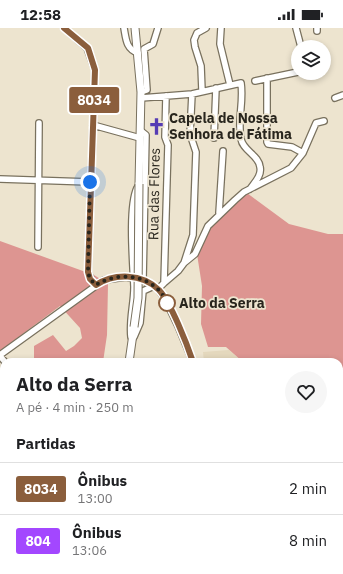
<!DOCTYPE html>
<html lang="pt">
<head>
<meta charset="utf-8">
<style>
	:root { --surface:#fff; --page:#f6f6f6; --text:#202124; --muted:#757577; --line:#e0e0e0 }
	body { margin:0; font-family:"IBM Plex Sans",sans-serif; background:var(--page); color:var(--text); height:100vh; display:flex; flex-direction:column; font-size:15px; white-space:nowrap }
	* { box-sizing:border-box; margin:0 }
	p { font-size:13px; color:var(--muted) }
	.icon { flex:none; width:22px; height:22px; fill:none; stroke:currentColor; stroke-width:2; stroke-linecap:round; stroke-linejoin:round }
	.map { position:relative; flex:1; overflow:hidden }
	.drawer { position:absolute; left:0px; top:330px; width:343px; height:216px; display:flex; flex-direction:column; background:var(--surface); border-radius:12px 12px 0 0; box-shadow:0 2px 6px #0003 }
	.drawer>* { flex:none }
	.badge { padding:0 8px; border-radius:3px; font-size:14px; line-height:26px }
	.buttons { position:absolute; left:291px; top:12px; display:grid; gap:8px }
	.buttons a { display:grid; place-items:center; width:40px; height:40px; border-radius:50%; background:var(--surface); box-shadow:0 2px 6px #0003; font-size:20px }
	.you { position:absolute; width:20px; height:20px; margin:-10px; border:3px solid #fff; border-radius:50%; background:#1a73e8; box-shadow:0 0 0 6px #1a73e833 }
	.map>.badge { position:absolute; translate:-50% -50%; box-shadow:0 0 0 2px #fff }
	h2 { padding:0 16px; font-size:15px; line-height:36px }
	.round { display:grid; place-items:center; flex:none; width:42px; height:42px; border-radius:21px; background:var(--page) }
	.summary { display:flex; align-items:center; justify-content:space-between; height:68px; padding:0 16px }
	h1 { font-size:19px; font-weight:700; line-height:30px }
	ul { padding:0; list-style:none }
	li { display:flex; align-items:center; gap:12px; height:52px; padding:0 16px; border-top:1px solid var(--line) }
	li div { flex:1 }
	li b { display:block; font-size:15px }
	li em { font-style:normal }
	li .badge { min-width:44px; font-weight:700; text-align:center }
	.status { display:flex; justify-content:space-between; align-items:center; height:28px; padding:0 20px; background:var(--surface); direction:ltr }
	.status svg { height:11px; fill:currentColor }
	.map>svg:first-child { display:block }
	.built { fill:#e4d8bd }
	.forest { fill:#dd9591 }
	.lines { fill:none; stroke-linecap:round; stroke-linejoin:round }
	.minor-casing { stroke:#79715e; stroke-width:8 }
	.major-casing { stroke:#79715e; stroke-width:9 }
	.minor { stroke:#fff; stroke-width:5.5 }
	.major { stroke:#fff; stroke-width:7 }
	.major-bridge-casing { stroke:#79715e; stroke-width:9; stroke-linecap:butt }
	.major-bridge { stroke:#fff; stroke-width:7 }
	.line-casing { stroke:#fff; stroke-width:9 }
	.line { stroke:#8b5e3c; stroke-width:6 }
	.walk { stroke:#28251d; stroke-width:4; stroke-dasharray:0 7.2 }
	.stop-dot { fill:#fff; stroke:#8b5e3c; stroke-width:2 }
	.labels { text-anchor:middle; stroke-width:3.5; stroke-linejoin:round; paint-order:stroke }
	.poi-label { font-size:14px; font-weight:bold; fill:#28251d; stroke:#ede4cf; text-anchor:start }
	.street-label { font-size:14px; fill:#28251d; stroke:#ede4cf }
	.stop-label { font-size:14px; font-weight:bold; fill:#28251d; stroke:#ede4cf; text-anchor:start }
</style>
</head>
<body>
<div class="status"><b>12:58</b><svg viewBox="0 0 49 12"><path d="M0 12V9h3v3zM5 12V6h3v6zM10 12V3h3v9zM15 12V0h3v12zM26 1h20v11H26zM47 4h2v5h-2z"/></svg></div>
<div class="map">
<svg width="343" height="546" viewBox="0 0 343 546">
	<rect width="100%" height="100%" fill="#ede4cf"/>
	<path class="built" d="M229,322l14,12h-39l-1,-10z"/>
	<path class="forest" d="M247,165l42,31 39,10h15v340h-17l-5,-4h18v-208h-96l-17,-15h-18l-7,-23 1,-38 -5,-32 15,-30 19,-18z
		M0,213l94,34 14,9 -1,51 -4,27h-69v-16l19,-11 13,16 8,-5 8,-8 -2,-10 -20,-22 -60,45z"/>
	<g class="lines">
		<defs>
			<path id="minor" d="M64,0l23,20 8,22 -7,202 3,7 5,6
				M124,0c2,11 2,21 14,25
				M221,0l-1,16 10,41
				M296,0l5,19
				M317,0v3
				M267,50v64l1,2 24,3 11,6
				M255,53l43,-9
				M202,63l-1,-25 -6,-19 -1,-7 3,-7 9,-5
				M141,64l6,-2 -3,-41 9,-5 5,-16
				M141,70l51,-4 49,-11c3,19 -4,38 0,56 2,12 18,16 19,28 2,8 -5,15 -10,22
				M335,70l8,-3
				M93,97l47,13
				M141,103l5,4 -3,145
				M214,110l2,-50
				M0,151l90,3
				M219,185l4,-62
				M38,219l1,-124
				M184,235l11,-9 13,-28 27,-26 9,-8 47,-24 12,-15 13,-30 8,-2
				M164,255l14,-12 6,-8 9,-28 3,-83 -6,-18 2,-40
				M158,261l6,-6 4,-138 -3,-8 1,-41
				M131,309c-2,-17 3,-33 3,-50 -1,-24 -6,-79 3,-99
				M134,309l6,-14 3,-32 11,-5
				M0,327l104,-75 22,-3 17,3 15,9 7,10 13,27 15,36
				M0,328l5,6
				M0,386l4,-9
				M0,405l4,1
				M0,463l4,4
				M236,542h14
				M275,542l15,4
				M314,542l5,4"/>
			<path id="major" d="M135,0l6,64 -2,92
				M129,334l5,-35
				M132,542l1,4"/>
		</defs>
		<use href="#minor" class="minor-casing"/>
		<use href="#major" class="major-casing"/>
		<use href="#minor" class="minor"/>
		<use href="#major" class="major"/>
		<defs>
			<path id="major-bridge" d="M134,299l4,-29 1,-114"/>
		</defs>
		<use href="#major-bridge" class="major-bridge-casing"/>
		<use href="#major-bridge" class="major-bridge"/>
	</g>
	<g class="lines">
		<defs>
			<path id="line" d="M64,0l24,20 7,22 -7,202 2,7 6,6c18,-12 46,-12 63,5 12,13 28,54 34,72"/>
		</defs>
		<use href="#line" class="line-casing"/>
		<use href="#line" class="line"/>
		<path class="walk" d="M90,154l-2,90 2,7 6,6c23,-15 60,-10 71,18"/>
	</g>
	<defs>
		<symbol id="church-bare" viewBox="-9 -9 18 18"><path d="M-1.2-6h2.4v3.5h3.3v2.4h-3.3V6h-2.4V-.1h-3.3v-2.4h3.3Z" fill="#563cb4" stroke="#ede4cf" stroke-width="2.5" paint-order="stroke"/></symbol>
	</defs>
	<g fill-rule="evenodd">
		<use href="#church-bare" x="144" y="86" width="25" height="25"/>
	</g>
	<circle class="stop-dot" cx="167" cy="275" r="8"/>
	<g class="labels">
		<g class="poi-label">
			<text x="169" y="95">Capela de Nossa<tspan x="169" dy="16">Senhora de Fátima</tspan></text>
		</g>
		<g class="street-label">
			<text transform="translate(154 166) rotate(-89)" y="5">Rua das Flores</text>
		</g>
		<g class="stop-label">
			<text x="179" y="280">Alto da Serra</text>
		</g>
	</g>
</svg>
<div class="buttons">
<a><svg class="icon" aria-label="layers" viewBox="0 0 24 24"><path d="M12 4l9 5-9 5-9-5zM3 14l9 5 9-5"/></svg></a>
</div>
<div class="you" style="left:90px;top:154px"></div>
<b class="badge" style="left:94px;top:72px;background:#8b5e3c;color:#fff">8034</b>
<section class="drawer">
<div class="summary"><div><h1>Alto da Serra</h1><p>A pé · 4 min · 250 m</p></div><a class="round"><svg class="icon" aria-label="heart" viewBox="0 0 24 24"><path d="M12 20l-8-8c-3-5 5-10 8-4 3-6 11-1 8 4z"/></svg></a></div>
<h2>Partidas</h2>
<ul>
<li><span class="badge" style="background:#8b5e3c;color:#fff">8034</span><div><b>Ônibus</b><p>13:00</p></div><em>2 min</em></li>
<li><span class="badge" style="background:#a347ff;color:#fff">804</span><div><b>Ônibus</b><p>13:06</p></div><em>8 min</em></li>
</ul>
</section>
</div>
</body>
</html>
